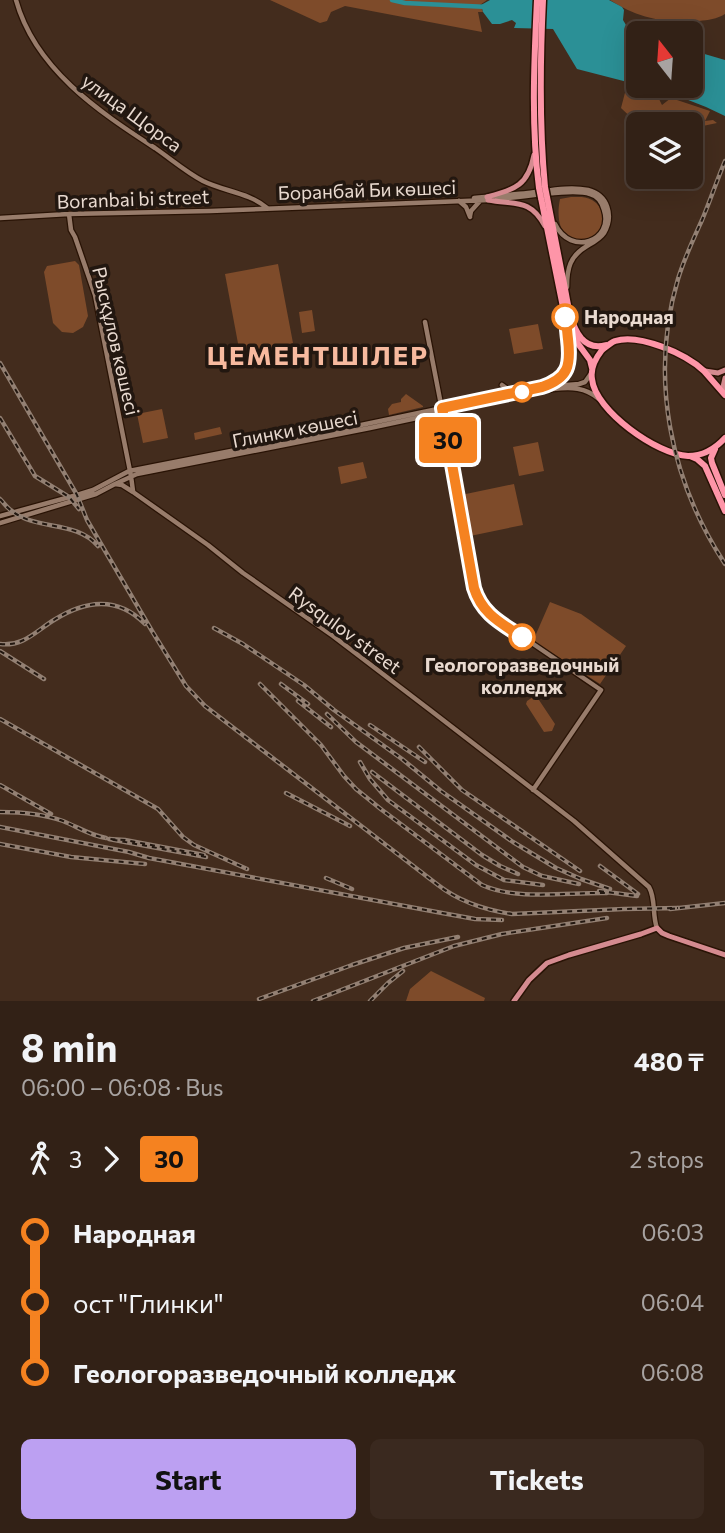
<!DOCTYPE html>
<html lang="en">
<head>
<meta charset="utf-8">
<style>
	:root { --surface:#322116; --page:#3a291f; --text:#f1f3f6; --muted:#a8a3a1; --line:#4d3e35; --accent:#bca0f2 }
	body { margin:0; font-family:Commissioner,sans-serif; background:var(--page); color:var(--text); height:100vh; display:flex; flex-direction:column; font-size:26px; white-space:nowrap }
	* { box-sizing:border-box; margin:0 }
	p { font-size:23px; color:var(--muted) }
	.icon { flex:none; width:38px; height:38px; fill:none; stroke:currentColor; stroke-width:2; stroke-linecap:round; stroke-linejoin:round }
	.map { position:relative; height:1001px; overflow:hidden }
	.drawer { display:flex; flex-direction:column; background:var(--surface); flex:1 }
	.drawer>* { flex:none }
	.badge { padding:0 14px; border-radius:5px; font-size:24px; line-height:46px }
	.needle { width:46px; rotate:343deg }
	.buttons { position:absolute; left:626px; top:21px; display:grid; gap:14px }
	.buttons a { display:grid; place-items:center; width:77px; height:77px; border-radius:10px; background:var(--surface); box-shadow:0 7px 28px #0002,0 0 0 2px var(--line); font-size:35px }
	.map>.badge { position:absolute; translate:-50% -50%; box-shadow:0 0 0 4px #fff }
	.legs { display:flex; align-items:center; gap:10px; height:77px; padding:0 21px; font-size:23px }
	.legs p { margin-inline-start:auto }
	.headline { display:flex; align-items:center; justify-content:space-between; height:119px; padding:0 21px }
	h1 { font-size:38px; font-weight:700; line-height:52px }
	.button { display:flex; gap:14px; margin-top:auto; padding:14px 21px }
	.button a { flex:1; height:80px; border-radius:10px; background:var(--accent); color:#111; font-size:28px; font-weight:700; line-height:80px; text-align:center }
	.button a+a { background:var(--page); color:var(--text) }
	ul { padding:0 21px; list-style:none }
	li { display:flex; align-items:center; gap:24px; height:70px; font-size:26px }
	li i { display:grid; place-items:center; width:10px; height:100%; margin:0 9px; background:currentColor }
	li i::after { content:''; width:18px; height:18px; margin:-9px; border:5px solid; border-radius:50%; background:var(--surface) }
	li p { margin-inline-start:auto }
	li:first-child i { background:linear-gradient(#0000 50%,currentColor 0) }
	li:last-child i { background:linear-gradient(currentColor 50%,#0000 0) }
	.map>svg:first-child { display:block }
	.green { fill:#7e4b2a }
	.water { fill:#2b9096 }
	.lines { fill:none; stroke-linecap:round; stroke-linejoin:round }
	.river { stroke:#2b9096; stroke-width:4.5 }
	.secondary-casing { stroke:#291305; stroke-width:7 }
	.primary-casing { stroke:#291305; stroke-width:8 }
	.highway-casing { stroke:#291305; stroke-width:9 }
	.secondary { stroke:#987c6b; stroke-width:4.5 }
	.primary { stroke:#d58b90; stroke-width:5 }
	.highway { stroke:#fe95a8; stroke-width:6 }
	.rail-casing { stroke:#938073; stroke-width:4.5 }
	.rail { stroke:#221710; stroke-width:2; stroke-dasharray:5; stroke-linecap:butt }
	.highway-bridge-casing { stroke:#291305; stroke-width:9; stroke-linecap:butt }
	.highway-bridge { stroke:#fe95a8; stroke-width:6 }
	.line-1-casing { stroke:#fff; stroke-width:16 }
	.line-1 { stroke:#f58220; stroke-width:10 }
	.stop-1-dot { fill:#fff; stroke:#f58220; stroke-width:3.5 }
	.labels { text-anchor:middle; stroke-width:7; stroke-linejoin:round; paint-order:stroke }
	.street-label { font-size:19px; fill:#e9dad0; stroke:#221710 }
	.stop-label { font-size:19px; font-weight:bold; fill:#e9dad0; stroke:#221710; text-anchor:start }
	.district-label { font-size:26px; font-weight:bold; letter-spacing:2px; fill:#f7ba9f; stroke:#221710 }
</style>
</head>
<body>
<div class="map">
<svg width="725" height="1001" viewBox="0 0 725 1001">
	<rect width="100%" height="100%" fill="#432c1d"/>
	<path class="green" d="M270,0h217l-7,5 3,7h-5l4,20 -137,-26 -14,6 -4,9 -7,2z
		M610,0h115v14c-8,5 -17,6 -26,7 -33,3 -62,-3 -89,-21z
		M627,85l30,10 5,10 9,-7 39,13 -5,10 8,-1 4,3 -24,5 -2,-1v-3h-10l-20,-5 -22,6 -18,-17z
		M571,197c7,0 14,-1 21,3 14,8 14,28 1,37 -5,3 -11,4 -16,3 -20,-4 -20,-26 -17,-41z
		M75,261l4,4 9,51 -5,11 -10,6 -11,-1 -9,-9 -9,-51 3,-6z
		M278,264l15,79 -53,11 -15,-80z
		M312,310l3,21 -13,2 -3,-21z
		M538,324l5,25 -29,5 -5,-25z
		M406,394l17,12v1l-34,8 -1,-6 4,-5 9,-2v-3z
		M162,409l6,29 -25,5 -6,-29z
		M220,427l2,7 -27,6 -1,-7z
		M538,442l6,29 -25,5 -6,-29z
		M363,462l4,16 -26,6 -3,-17z
		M514,484l9,41 -53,11 -9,-41z
		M550,602l31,12 45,32 -26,38 -67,-43z
		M533,697h4l18,27 -3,7 -8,1 -18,-28 1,-3z
		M431,971l54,27 -1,3h-78l4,-12z"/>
	<path class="water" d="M490,0h119l13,7 2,3 -1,10 3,5 13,9v51l-62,-16 -24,-40 -39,-1 2,-5 -4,-3 -12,4h-8l-9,-12 -2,-7z
		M691,50l34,10v56l-19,-9 -33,-13 -8,5v-7l-23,-6h49z"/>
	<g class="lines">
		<path class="river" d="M392,0l13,3 83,4"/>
		<defs>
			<path id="secondary" d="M16,0c19,69 82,111 139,148 16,11 31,24 48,33 20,10 47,12 64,27
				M474,198c18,-2 36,-3 54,-5 19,-2 41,-7 60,-3 20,5 26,26 16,43 -4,6 -10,9 -17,13 -17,10 -20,22 -20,41
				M497,199c22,-1 75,-11 93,-5 8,2 12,8 14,16 10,31 -33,47 -49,14
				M459,201l7,6 4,10
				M69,214l2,16 4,7 20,58 36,181 2,15
				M470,216l1,-5 9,-10
				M0,218l69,-4 141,-3 279,-11
				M425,322l18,93 31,173c4,12 8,20 18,28l109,74 -68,100
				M502,385l7,5 8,2
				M549,385c28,-15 21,-32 18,-59
				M115,484l7,1 11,7 75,53 35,28 90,63 97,74 144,111 75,66c7,12 3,28 8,41
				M0,516l77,-21 16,-5 36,-19 213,-42 200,-42 37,-3 6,-2 5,-7
				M0,523l96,-29 19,-10 22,-10 233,-46 183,-39c18,-2 32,-2 46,10"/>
			<path id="primary" d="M487,197c28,-8 41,-11 47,-42
				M488,200c27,5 42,-2 57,26
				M705,371l13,2 7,-3
				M725,378l-2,9 2,6
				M514,1001l15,-21 18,-17 22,-8 72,-21 16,-6 5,5 7,3 56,19"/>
			<path id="highway" d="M537,0c-3,62 -6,126 2,188
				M543,0c-3,63 -4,124 2,187
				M547,197c5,26 10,51 15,77 5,20 6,48 19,64 7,8 15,10 25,7
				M541,198l25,124 10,19 14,19 2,8
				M725,395c-7,-8 -14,-16 -21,-24 -18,-17 -65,-38 -89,-30 -5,2 -9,6 -13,9 -7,9 -12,18 -10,29 3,32 66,76 96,77 16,0 27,-7 37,-18
				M715,449l-4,9 1,5 13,32
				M690,456l7,3 8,7 20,45"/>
		</defs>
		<use href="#secondary" class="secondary-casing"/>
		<use href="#primary" class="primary-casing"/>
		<use href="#highway" class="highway-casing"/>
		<use href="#secondary" class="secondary"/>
		<use href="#primary" class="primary"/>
		<use href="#highway" class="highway"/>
		<defs>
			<path id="rail" d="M725,161c-8,19 -15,40 -23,59 -9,20 -18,39 -24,59 -29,98 -8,201 47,285
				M0,363l77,132 10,25 65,111 34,55 19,20 233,179c22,17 47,25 74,29l112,-5 54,-1
				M0,418l35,58 34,21 10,12
				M0,499c4,4 7,9 12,12 25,20 64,9 86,35
				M214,628l29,16 61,41 30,25 68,49 39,32 72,51 43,26 25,11 29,10
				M0,644c23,3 36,-13 54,-24 30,-19 63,-25 91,4
				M0,651l44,28
				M260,684l61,61 23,31 12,13 26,21 100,75c35,16 87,7 125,8
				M281,684l27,20
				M298,701l33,26
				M327,714l29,28 167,125 19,9 37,8
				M0,719l158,90 25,28 11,8 53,24
				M370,725l55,37
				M419,747l43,43 118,81
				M360,762l10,17 18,21 88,65 28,15 39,5
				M372,772l110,83 18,11 18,8
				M0,785l51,29
				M286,793l64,33
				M0,812c21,0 43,2 63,9 15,6 26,14 43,17
				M0,827l129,25 20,6 293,55 33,6 27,1
				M0,844l71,13 74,7
				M204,855l-79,-15 -16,-1 97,18
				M600,866l38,28
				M326,878l26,11
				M599,891l38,5
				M670,909l55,-6
				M259,999l93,-34 52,-17 54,-11
				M313,1001l141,-55 48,-12 105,-16
				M370,1001l18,-18 15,-12"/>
		</defs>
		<use href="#rail" class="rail-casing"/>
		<use href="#rail" class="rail"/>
		<defs>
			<path id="highway-bridge" d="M545,187l2,10
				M539,188l2,10"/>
		</defs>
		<use href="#highway-bridge" class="highway-bridge-casing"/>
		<use href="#highway-bridge" class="highway-bridge"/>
	</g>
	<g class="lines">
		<defs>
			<path id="line-1" d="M522,637c-21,-14 -40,-23 -48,-49l-32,-180 100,-21c27,-9 29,-22 26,-48 -1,-7 -1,-15 -3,-22"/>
		</defs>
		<use href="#line-1" class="line-1-casing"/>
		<use href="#line-1" class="line-1"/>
	</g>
	<g class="stop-1-dot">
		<circle cx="565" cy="317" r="12"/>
		<circle cx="522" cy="392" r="9"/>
		<circle cx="522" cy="637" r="12"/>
	</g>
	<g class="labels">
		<g class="street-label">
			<text transform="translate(132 113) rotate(36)" y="7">улица Щорса</text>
			<text transform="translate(367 190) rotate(-2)" y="7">Боранбай Би көшесі</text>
			<text transform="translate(133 199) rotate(-2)" y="7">Boranbai bi street</text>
			<text transform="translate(116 341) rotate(77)" y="7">Рысқұлов көшесі</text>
			<text transform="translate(295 429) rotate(-11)" y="7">Глинки көшесі</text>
			<text transform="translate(345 630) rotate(36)" y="7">Rysqulov street</text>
		</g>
		<g class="stop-label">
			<text x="584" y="324">Народная</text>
			<text x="522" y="672" text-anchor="middle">Геологоразведочный<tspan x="522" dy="22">колледж</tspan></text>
		</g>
		<g class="district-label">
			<text x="318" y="365">ЦЕМЕНТШІЛЕР</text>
		</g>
	</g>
</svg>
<div class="buttons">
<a><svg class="needle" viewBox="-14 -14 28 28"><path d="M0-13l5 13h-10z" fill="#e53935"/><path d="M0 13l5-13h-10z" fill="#a8a3a1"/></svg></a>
<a><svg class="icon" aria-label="layers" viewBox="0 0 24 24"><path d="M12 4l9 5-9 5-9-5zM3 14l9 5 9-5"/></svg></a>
</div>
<b class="badge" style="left:448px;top:440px;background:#f58220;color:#111">30</b>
</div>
<section class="drawer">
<div class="headline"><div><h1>8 min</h1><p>06:00 – 06:08 · Bus</p></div><b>480 ₸</b></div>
<div class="legs"><svg class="icon" aria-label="walk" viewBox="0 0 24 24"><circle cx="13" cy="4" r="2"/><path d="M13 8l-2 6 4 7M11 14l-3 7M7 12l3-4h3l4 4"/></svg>3<svg class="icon" aria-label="forward" viewBox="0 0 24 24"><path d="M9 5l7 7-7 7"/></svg><b class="badge" style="background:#f58220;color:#111">30</b><p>2 stops</p></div>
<ul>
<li><i style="color:#f58220"></i><b>Народная</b><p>06:03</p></li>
<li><i style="color:#f58220"></i><span>ост &quot;Глинки&quot;</span><p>06:04</p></li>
<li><i style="color:#f58220"></i><b>Геологоразведочный колледж</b><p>06:08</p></li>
</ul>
<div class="button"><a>Start</a><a>Tickets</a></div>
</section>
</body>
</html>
